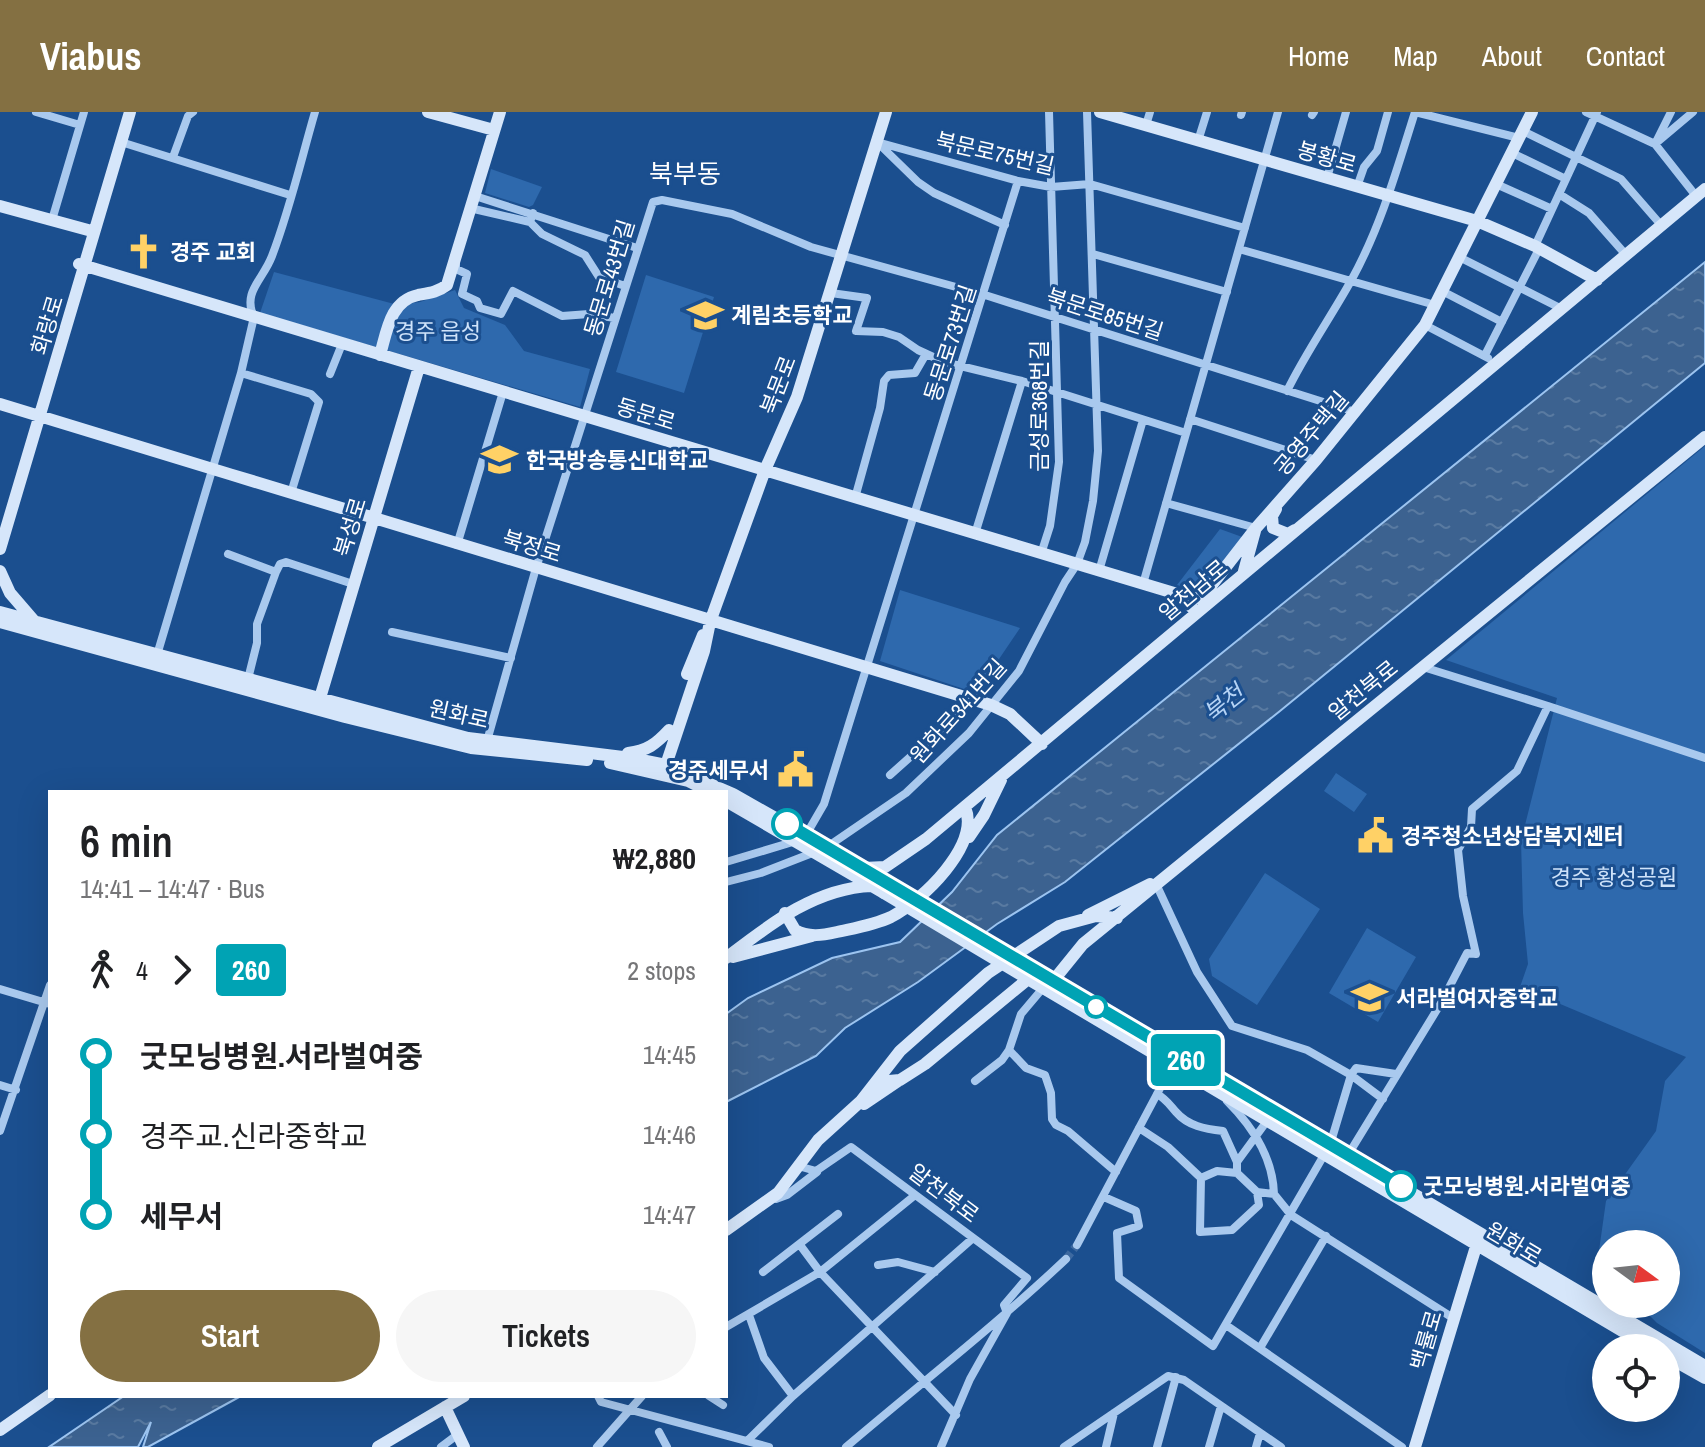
<!DOCTYPE html>
<html lang="en">
<head>
<meta charset="utf-8">
<style>
	:root { --surface:#fff; --page:#f6f6f6; --text:#202124; --muted:#757577; --accent:#847042 }
	body { margin:0; font-family:"Archivo Narrow","Noto Sans KR",sans-serif; background:var(--page); color:var(--text); height:100vh; display:flex; flex-direction:column; font-size:30px; white-space:nowrap }
	* { box-sizing:border-box; margin:0 }
	p { font-size:26px; color:var(--muted) }
	.icon { flex:none; width:44px; height:44px; fill:none; stroke:currentColor; stroke-width:2; stroke-linecap:round; stroke-linejoin:round }
	.map { position:relative; flex:1; overflow:hidden }
	.sheet { position:absolute; left:48px; top:678px; width:680px; height:608px; display:flex; flex-direction:column; background:var(--surface); border-radius:0px; box-shadow:0 8px 32px #0002 }
	.sheet>* { flex:none }
	.badge { padding:0 16px; border-radius:6px; font-size:28px; line-height:52px }
	.needle { width:52px; rotate:105deg }
	.buttons { position:absolute; left:1592px; top:1118px; display:grid; gap:16px }
	.buttons a { display:grid; place-items:center; width:88px; height:88px; border-radius:50%; background:var(--surface); box-shadow:0 8px 32px #0002; font-size:40px }
	.map>.badge { position:absolute; translate:-50% -50%; box-shadow:0 0 0 4px #fff }
	.legs { display:flex; align-items:center; gap:12px; height:88px; padding:0 32px; font-size:26px }
	.legs p { margin-inline-start:auto }
	.summary { display:flex; align-items:center; justify-content:space-between; height:136px; padding:0 32px }
	h1 { font-size:44px; font-weight:600; line-height:60px }
	.primary-button { display:flex; gap:16px; margin-top:auto; padding:16px 32px }
	.primary-button a { flex:1; height:92px; border-radius:48px; background:var(--accent); color:#fff; font-size:32px; font-weight:600; line-height:92px; text-align:center }
	.primary-button a+a { background:var(--page); color:var(--text) }
	ul { padding:0 32px; list-style:none }
	li { display:flex; align-items:center; gap:28px; height:80px; font-size:30px }
	li i { display:grid; place-items:center; width:12px; height:100%; margin:0 10px; background:currentColor }
	li i::after { content:''; width:20px; height:20px; margin:-10px; border:6px solid; border-radius:50%; background:var(--surface) }
	li p { margin-inline-start:auto }
	li:first-child i { background:linear-gradient(#0000 50%,currentColor 0) }
	li:last-child i { background:linear-gradient(currentColor 50%,#0000 0) }
	header { display:flex; align-items:center; gap:48px; box-sizing:border-box; height:112px; padding:0 40px; background:var(--accent); color:#fff }
	header strong { font-size:38px }
	nav { display:flex; gap:44px; margin-inline-start:auto; font-size:28px }
	.map>svg:first-child { display:block }
	.park { fill:#2e69ad }
	.water { fill:url(#water-ripples); stroke:#9cc4f0; stroke-width:2 }
	.lines { fill:none; stroke-linecap:round; stroke-linejoin:round }
	.street-tunnel { stroke:#3d69a0; stroke-width:8; stroke-dasharray:8 4; stroke-linecap:butt }
	.street { stroke:#a9c9ee; stroke-width:8 }
	.secondary { stroke:#d6e6fa; stroke-width:12 }
	.secondary-bridge { stroke:#d6e6fa; stroke-width:12 }
	.line-1-casing { stroke:#fff; stroke-width:18 }
	.line-1 { stroke:#00a3b4; stroke-width:12 }
	.stop-1-dot { fill:#fff; stroke:#00a3b4; stroke-width:4 }
	.labels { text-anchor:middle; stroke-width:6; stroke-linejoin:round; paint-order:stroke }
	.street-label { font-size:22px; fill:#fff; stroke:#1b4f8f }
	.poi-label { font-size:22px; font-weight:bold; fill:#fff; stroke:#1b4f8f; text-anchor:start }
	.park-label { font-size:22px; fill:#cfe3fa; stroke:#1b4f8f }
	.stop-label { font-size:22px; font-weight:bold; fill:#fff; stroke:#1b4f8f; text-anchor:start }
	.water-label { font-size:24px; font-style:italic; fill:#b5d3f5; stroke:#1b4f8f }
	.quarter-label { font-size:26px; fill:#fff; stroke:#1b4f8f }
</style>
</head>
<body>
<header>
<strong>Viabus</strong>
<nav><a>Home</a><a>Map</a><a>About</a><a>Contact</a></nav>
</header>
<div class="map">
<svg width="1705" height="1335" viewBox="0 0 1705 1335">
	<defs>
		<pattern id="water-ripples" width="26" height="14" patternUnits="userSpaceOnUse" patternTransform="scale(2)"><rect width="26" height="14" fill="#3c6290"/><path d="M2 4q2-2 4 0t4 0M15 11q2-2 4 0t4 0" fill="none" stroke="#597aa1"/></pattern>
	</defs>
	<rect width="100%" height="100%" fill="#1b4f8f"/>
	<path class="park" d="M491,57l51,18 -9,18 -4,2 -44,-14z
		M274,160l124,33 22,-3 35,-12 9,18 41,17 19,26 66,18 -10,38 -320,-94z
		M646,163l68,22 -30,96 -68,-21z
		M1705,334v907l-48,-30 -19,-19h28v-60h-60v29l-9,-8 9,-64 50,-70 9,-50 21,-24 -166,-70 8,-23 -5,-51 -2,-72 36,-143 -111,-38z
		M1220,417l25,9 -42,55 -26,-8z
		M900,478l120,38 -44,65 -96,-32z
		M1336,661l31,21 -13,18 -30,-21z
		M1265,761l55,36 -63,96 -45,-29 -3,-17z
		M1367,816l49,29 -38,65 -49,-29z"/>
	<path class="water" d="M1705,150v101l-425,348 -215,171 -68,42 -79,58 -73,46 -29,28 -90,46v-88l22,-16 84,-40 68,-16 52,-50 45,-57z
		M124,1284h117l-93,51h-5l8,-25 -13,25h-89z"/>
	<g class="lines">
		<path class="street-tunnel" d="M1066,1147l11,-14"/>
		<path class="street" d="M36,0l44,13
			M1415,0l104,26
			M1586,0l69,32 41,52
			M1241,3l1,-3
			M1312,3l2,-3
			M1146,13l4,-13
			M1523,19l98,48 40,46
			M1657,28l14,-28
			M1198,29l9,-29
			M121,30l169,53
			M877,30l141,39 33,6 39,-3 155,44
			M1655,32l38,-32
			M880,33l38,37 16,11 71,32
			M1512,41l54,26
			M173,45l15,-41 5,-4
			M1327,66l19,-66
			M1496,72l56,25
			M1357,75l7,-20 13,-16 11,-39
			M1559,82l30,19 37,42
			M475,84l162,52
			M470,101l4,-4 56,13
			M533,101l-3,9 12,12 43,21 14,22 26,9
			M52,108l32,-108
			M1535,134l62,-134
			M1239,137l196,56
			M1093,142l134,38
			M1459,145l103,52
			M456,152v5l11,5 -5,20 15,7 3,7 21,6 12,-23 49,25 27,-2 26,4
			M1442,179l60,31
			M831,181l36,5 -11,33 27,1 16,5 19,13 26,12 78,19 164,52
			M1425,213l63,33
			M1485,243l54,-106
			M241,261l70,21 8,8 -28,91
			M330,262l12,-30
			M1287,279c19,-39 44,-74 65,-112 29,-53 45,-110 63,-167
			M1190,307l126,41
			M855,386l25,-90 4,-27 5,-6 26,-2 11,-19
			M1166,391l90,25
			M975,422l47,-153
			M457,433l46,-153
			M228,442l48,18 -19,52v19l-9,36
			M1041,442l9,-28 9,-64 -10,-350
			M1099,459l44,-151
			M276,460l4,-8 6,-2 67,22
			M1143,472l135,-472
			M392,520l119,26
			M157,543l84,-282 13,-56c-12,-25 9,-37 18,-61 18,-47 29,-96 43,-144
			M1548,594l157,52
			M487,629l49,-173 117,-366 9,-2 70,14 79,33 174,48 370,117
			M890,663l65,-58 17,-18
			M806,723l18,-31 194,-623
			M827,735l79,-54 63,-60 50,-62 46,-89 12,-18 8,-22 8,-41 5,-50 -11,-339
			M726,750l70,-21
			M726,770l35,-9 54,-21
			M1157,774l40,86 35,54 75,24 44,25 32,24
			M0,877l50,15
			M1009,938l17,18 19,7 6,18 1,26 4,6 12,6 48,41
			M975,969l27,-21 7,-10 12,-36 22,-26
			M0,973l16,5
			M1157,982c9,5 12,10 19,18 12,14 29,17 47,19l14,31
			M1227,989c25,25 46,57 47,93
			M1267,1009l-30,41v11l20,19 17,2
			M1139,1016l29,19 33,31 16,-7 20,2
			M0,1019l50,-146
			M1330,1033l21,-70 5,-7 40,6
			M1348,1043l93,-152 26,-50 9,1 -13,-58 -5,-46 13,-23 1,-18 45,-38 31,-65 -125,-39
			M798,1054l18,5 35,-24 176,131 -23,27 3,8 -37,66 -29,68
			M1201,1066l-1,54 32,-2 27,-25 -2,-13
			M1274,1082l17,21 162,103
			M1104,1085l32,14 3,15 -22,7 2,45 94,68 111,-191
			M776,1087l11,-4 30,-23
			M800,1133l20,27 136,143
			M1077,1133l97,-183
			M878,1153l20,-3 37,10
			M763,1160l75,-58
			M749,1203l15,43 29,38
			M1226,1213l176,122
			M726,1215l94,-55 94,-76
			M1260,1236l66,-112
			M598,1284l3,6 168,45
			M709,1284l14,9
			M659,1320l8,15
			M747,1329l46,-45 179,-157
			M441,1335l16,-12
			M597,1335l45,-51
			M846,1335c74,-63 150,-122 220,-188
			M1064,1335l104,-71 16,4 97,67
			M1106,1335l8,-34
			M1157,1335l19,-70
			M1209,1335l12,-41
			M1256,1335l4,-14"/>
		<path class="secondary" d="M428,0l66,18
			M1100,0l377,109 58,25 62,34
			M0,94l88,24
			M79,152l1095,329 13,8 9,12
			M380,243c7,-24 10,-54 38,-60 11,-2 20,-3 29,-10l53,-173
			M0,292c330,101 660,201 991,301l19,9 32,30
			M1705,325l-622,507 -30,37 652,385
			M1276,397l-4,7 1,12 15,6 7,-4
			M0,437l130,-437
			M0,459l10,22 25,29
			M1244,459l11,-40
			M1180,483l10,4 8,-1 13,-12 45,-58 60,-68 109,-135 107,-213
			M0,500l468,126 163,20 35,7 67,29 159,90
			M0,510l345,95 126,31 116,12
			M687,562l16,-39
			M320,586l99,-331
			M628,641c19,-2 28,-9 41,-23
			M610,651l78,18 22,11
			M664,659l40,-120 6,-29 55,-152 32,-73 89,-285
			M726,689l158,92
			M969,725l15,-22 17,-35
			M864,756l21,-1 41,-28 779,-650
			M785,801l10,17c14,8 28,5 42,2 18,-4 37,-7 54,-15 31,-16 90,-72 74,-110
			M1088,803l62,-31
			M733,845l79,-21
			M726,846c43,-33 89,-70 146,-72
			M881,966l8,3 11,-1 25,-16 103,-85 623,369
			M864,992l34,-23
			M726,1118l52,-37 40,-53 43,-39 39,-50 88,-78 71,-47 37,-10 21,2
			M1666,1244l39,22
			M445,1295l19,40
			M0,1318l50,-35
			M378,1335l86,-51
			M1415,1335l63,-207"/>
		<path class="secondary-bridge" d="M892,772l161,97
			M884,781l144,86"/>
	</g>
	<g class="lines">
		<defs>
			<path id="line-1" d="M787,712l614,362"/>
		</defs>
		<use href="#line-1" class="line-1-casing"/>
		<use href="#line-1" class="line-1"/>
	</g>
	<defs>
		<symbol id="church-bare" viewBox="-9 -9 18 18"><path d="M-1.2-6h2.4v3.5h3.3v2.4h-3.3V6h-2.4V-.1h-3.3v-2.4h3.3Z" fill="#ffd166" stroke="#1b4f8f" stroke-width="2.5" paint-order="stroke"/></symbol>
		<symbol id="school-bare" viewBox="-9 -9 18 18"><path d="M0-5L7-2L0 1L-7-2ZM-4 1L0 2.5L4 1V4Q0 6-4 4Z" fill="#ffd166" stroke="#1b4f8f" stroke-width="2.5" paint-order="stroke"/></symbol>
		<symbol id="university-bare" viewBox="-9 -9 18 18"><path d="M0-5L7-2L0 1L-7-2ZM-4 1L0 2.5L4 1V4Q0 6-4 4Z" fill="#ffd166" stroke="#1b4f8f" stroke-width="2.5" paint-order="stroke"/></symbol>
		<symbol id="civic-bare" viewBox="-9 -9 18 18"><path d="M-.6-6.5H3V-4.5H.6V-3L4-1V1h2V6H-6V1h2V-1L-.6-3ZM-1.2 2.5V6h2.4V2.5Z" fill="#ffd166" stroke="#1b4f8f" stroke-width="2.5" paint-order="stroke"/></symbol>
	</defs>
	<g fill-rule="evenodd">
		<use href="#church-bare" x="118" y="114" width="51" height="51"/>
		<use href="#school-bare" x="680" y="178" width="51" height="51"/>
		<use href="#university-bare" x="474" y="322" width="51" height="51"/>
		<use href="#civic-bare" x="770" y="632" width="51" height="51"/>
		<use href="#civic-bare" x="1350" y="698" width="51" height="51"/>
		<use href="#school-bare" x="1344" y="860" width="51" height="51"/>
	</g>
	<g class="stop-1-dot">
		<circle cx="787" cy="712" r="14"/>
		<circle cx="1096" cy="895" r="10"/>
		<circle cx="1401" cy="1074" r="14"/>
	</g>
	<g class="labels">
		<g class="street-label">
			<text transform="translate(995 41) rotate(13)" y="8">북문로75번길</text>
			<text transform="translate(1327 45) rotate(16)" y="8">봉황로</text>
			<text transform="translate(609 166) rotate(-73)" y="8">동문로43번길</text>
			<text transform="translate(1105 202) rotate(18)" y="8">북문로85번길</text>
			<text transform="translate(47 213) rotate(-73)" y="8">화랑로</text>
			<text transform="translate(950 231) rotate(-72)" y="8">동문로73번길</text>
			<text transform="translate(778 273) rotate(-69)" y="8">북문로</text>
			<text transform="translate(1039 294) rotate(-90)" y="8">금성로368번길</text>
			<text transform="translate(646 302) rotate(17)" y="8">동문로</text>
			<text transform="translate(1311 321) rotate(-50)" y="8">공영주택길</text>
			<text transform="translate(350 415) rotate(-73)" y="8">북성로</text>
			<text transform="translate(532 434) rotate(17)" y="8">북정로</text>
			<text transform="translate(1193 478) rotate(-40)" y="8">알천남로</text>
			<text transform="translate(1363 578) rotate(-39)" y="8">알천북로</text>
			<text transform="translate(958 599) rotate(-48)" y="8">원화로341번길</text>
			<text transform="translate(459 602) rotate(13)" y="8">원화로</text>
			<text transform="translate(944 1081) rotate(37)" y="8">알천북로</text>
			<text transform="translate(1514 1131) rotate(31)" y="8">원화로</text>
			<text transform="translate(1426 1228) rotate(-74)" y="8">백률로</text>
		</g>
		<g class="poi-label">
			<text x="170" y="148">경주 교회</text>
			<text x="731" y="211">계림초등학교</text>
			<text x="526" y="356">한국방송통신대학교</text>
			<text x="769" y="666" text-anchor="end">경주세무서</text>
			<text x="1401" y="732">경주청소년상담복지센터</text>
			<text x="1396" y="894">서라벌여자중학교</text>
		</g>
		<g class="park-label">
			<text x="438" y="227">경주 읍성</text>
			<text x="1614" y="773">경주 황성공원</text>
		</g>
		<g class="stop-label">
			<text x="1423" y="1082">굿모닝병원.서라벌여중</text>
		</g>
		<g class="water-label">
			<text transform="translate(1224 592) rotate(-39)" y="8">북천</text>
		</g>
		<g class="quarter-label">
			<text x="685" y="71">북부동</text>
		</g>
	</g>
</svg>
<div class="buttons">
<a><svg class="needle" viewBox="-14 -14 28 28"><path d="M0-13l5 13h-10z" fill="#e53935"/><path d="M0 13l5-13h-10z" fill="#757577"/></svg></a>
<a><svg class="icon" aria-label="locate" viewBox="0 0 24 24"><circle cx="12" cy="12" r="6"/><path d="M12 2v4M12 18v4M2 12h4M18 12h4"/></svg></a>
</div>
<b class="badge" style="left:1186px;top:948px;background:#00a3b4;color:#fff">260</b>
<section class="sheet">
<div class="summary"><div><h1>6 min</h1><p>14:41 – 14:47 · Bus</p></div><b>₩2,880</b></div>
<div class="legs"><svg class="icon" aria-label="walk" viewBox="0 0 24 24"><circle cx="13" cy="4" r="2"/><path d="M13 8l-2 6 4 7M11 14l-3 7M7 12l3-4h3l4 4"/></svg>4<svg class="icon" aria-label="forward" viewBox="0 0 24 24"><path d="M9 5l7 7-7 7"/></svg><b class="badge" style="background:#00a3b4;color:#fff">260</b><p>2 stops</p></div>
<ul>
<li><i style="color:#00a3b4"></i><b>굿모닝병원.서라벌여중</b><p>14:45</p></li>
<li><i style="color:#00a3b4"></i><span>경주교.신라중학교</span><p>14:46</p></li>
<li><i style="color:#00a3b4"></i><b>세무서</b><p>14:47</p></li>
</ul>
<div class="primary-button"><a>Start</a><a>Tickets</a></div>
</section>
</div>
</body>
</html>
